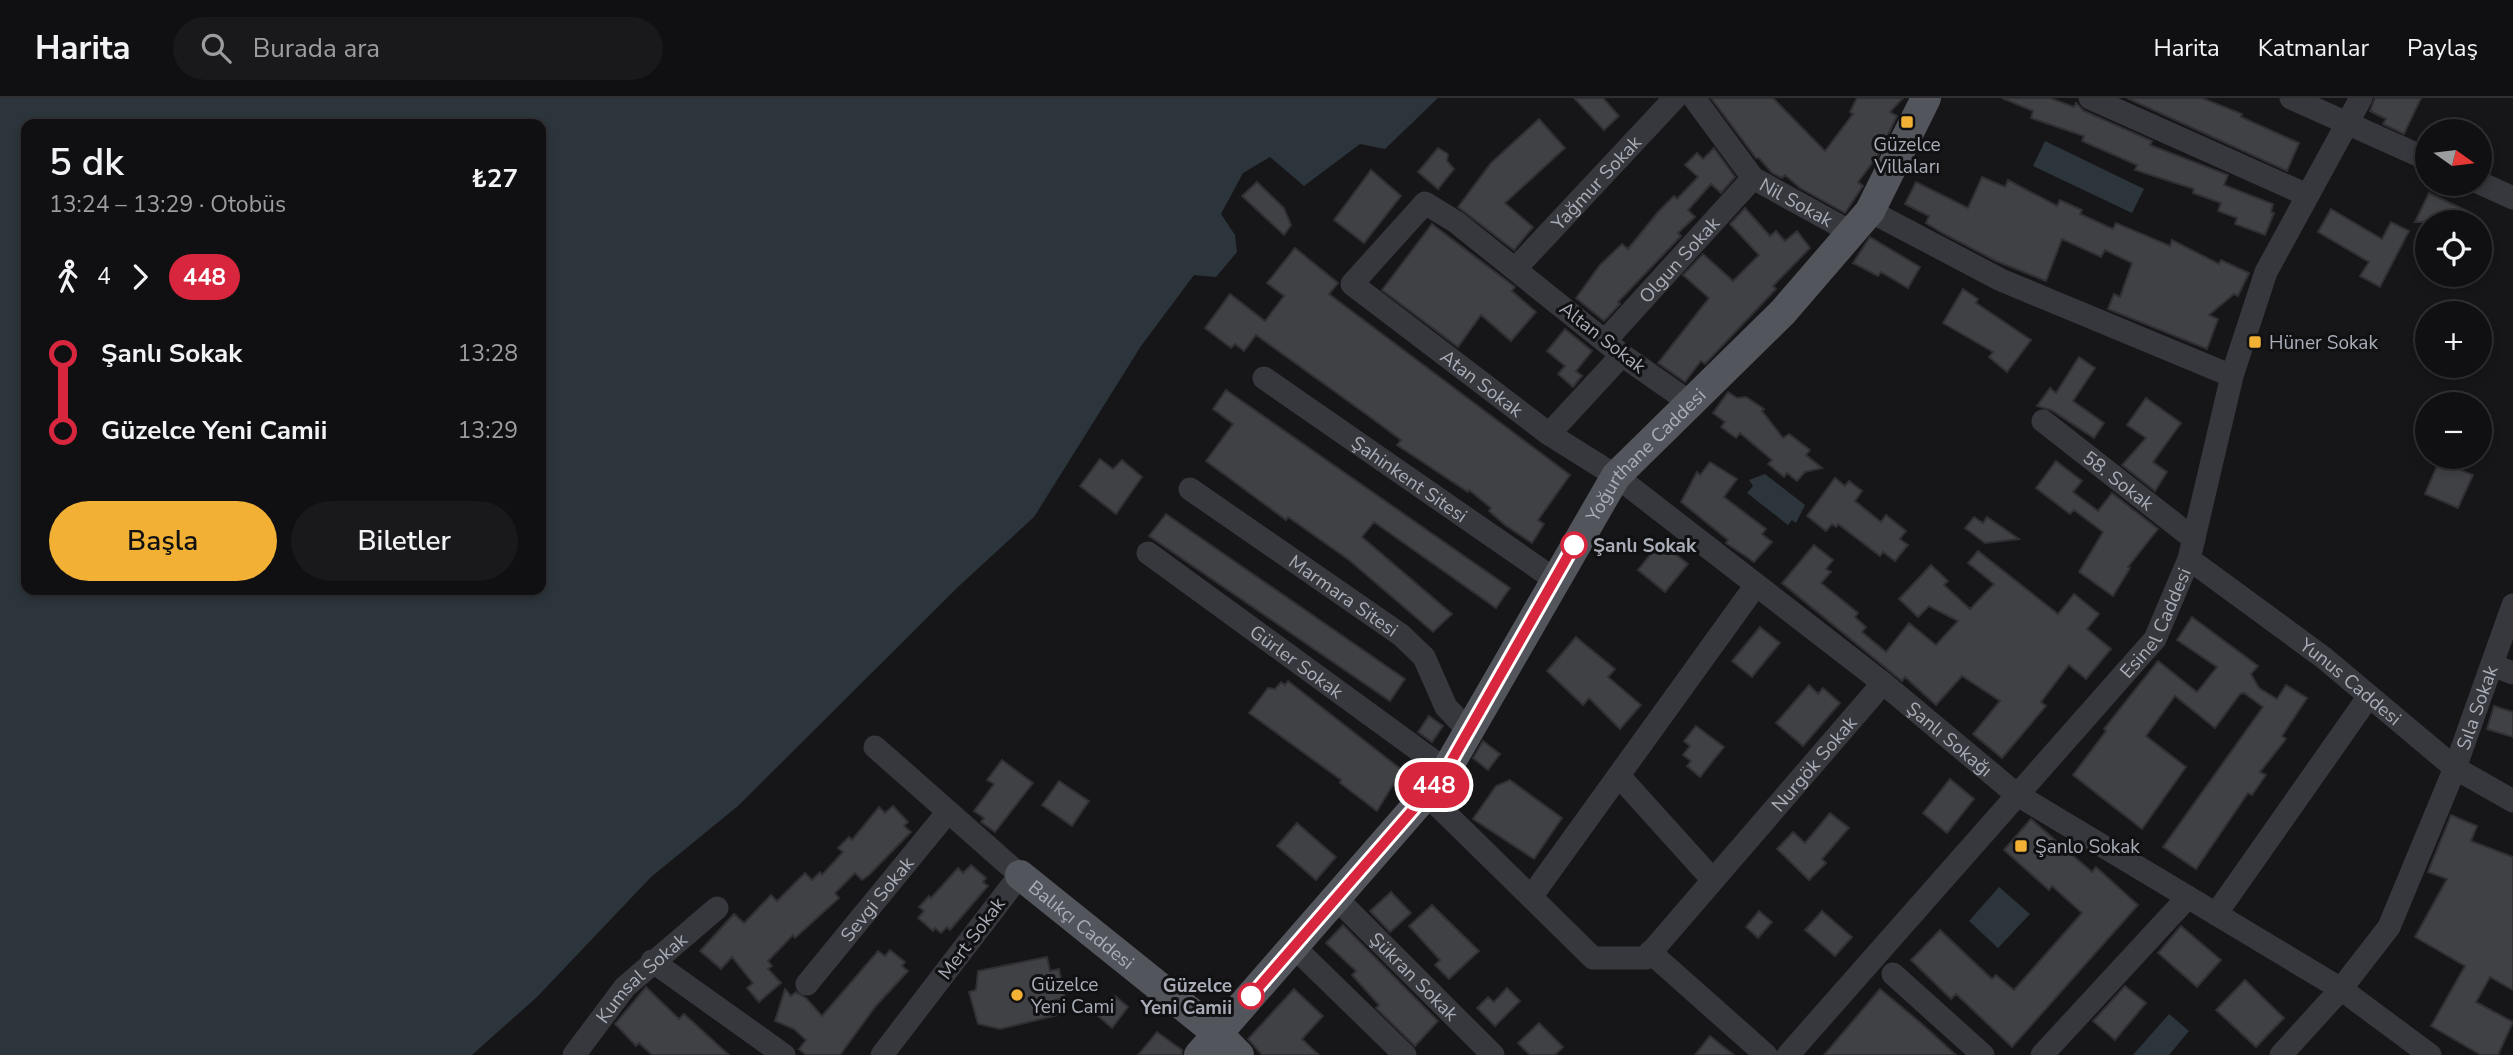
<!DOCTYPE html>
<html lang="tr">
<head>
<meta charset="utf-8">
<style>
	:root { --surface:#101012; --page:#19191b; --text:#f1f3f6; --muted:#9c9d9f; --line:#303032; --accent:#f2b134 }
	body { margin:0; font-family:"Nunito Sans",sans-serif; background:var(--page); color:var(--text); height:100vh; display:flex; flex-direction:column; font-size:26px; white-space:nowrap }
	* { box-sizing:border-box; margin:0 }
	p { font-size:23px; color:var(--muted) }
	.icon { flex:none; width:38px; height:38px; fill:none; stroke:currentColor; stroke-width:2; stroke-linecap:round; stroke-linejoin:round }
	.map { position:relative; flex:1; overflow:hidden }
	.drawer { position:absolute; left:21px; top:21px; width:525px; height:476px; display:flex; flex-direction:column; background:var(--surface); border-radius:14px; box-shadow:0 4px 10px #0003,0 0 0 2px var(--line) }
	.drawer>* { flex:none }
	.badge { padding:0 14px; border-radius:23px; font-size:24px; line-height:46px }
	.needle { width:46px; rotate:104deg }
	.fabs { position:absolute; left:2415px; top:21px; display:grid; gap:14px }
	.fabs a { display:grid; place-items:center; width:77px; height:77px; border-radius:50%; background:var(--surface); box-shadow:0 4px 10px #0003,0 0 0 2px var(--line); font-size:35px }
	.map>.badge { position:absolute; translate:-50% -50%; box-shadow:0 0 0 4px #fff }
	.legs { display:flex; align-items:center; gap:10px; height:77px; padding:0 28px; font-size:23px }
	.legs p { margin-inline-start:auto }
	.summary { display:flex; align-items:center; justify-content:space-between; height:119px; padding:0 28px }
	h1 { font-size:38px; font-weight:600; line-height:52px }
	.primary-button { display:flex; gap:14px; margin-top:auto; padding:14px 28px }
	.primary-button a { flex:1; height:80px; border-radius:42px; background:var(--accent); color:#111; font-size:28px; font-weight:600; line-height:80px; text-align:center }
	.primary-button a+a { background:var(--page); color:var(--text) }
	ul { padding:0 28px; list-style:none }
	li { display:flex; align-items:center; gap:24px; height:77px; font-size:26px }
	li i { display:grid; place-items:center; width:10px; height:100%; margin:0 9px; background:currentColor }
	li i::after { content:''; width:18px; height:18px; margin:-9px; border:5px solid; border-radius:50%; background:var(--surface) }
	li p { margin-inline-start:auto }
	li:first-child i { background:linear-gradient(#0000 50%,currentColor 0) }
	li:last-child i { background:linear-gradient(currentColor 50%,#0000 0) }
	header { display:flex; align-items:center; gap:42px; box-sizing:border-box; height:98px; padding:0 35px; background:var(--surface); border-bottom:2px solid var(--line) }
	header strong { font-size:33px }
	nav { display:flex; gap:38px; margin-inline-start:auto; font-size:24px }
	.search { width:490px; height:63px; background:var(--page); display:flex; align-items:center; gap:18px; box-sizing:border-box; padding:0 24px; border-radius:38px; color:var(--muted); font-size:26px }
	.map>svg:first-child { display:block }
	.water { fill:#2c353c; fill-rule:evenodd }
	.building { fill:#404145; stroke:#303034; stroke-width:2 }
	.lines { fill:none; stroke-linecap:round; stroke-linejoin:round }
	.minor { stroke:#37383d; stroke-width:23 }
	.major { stroke:#53555c; stroke-width:30 }
	.line-1-casing { stroke:#fff; stroke-width:16 }
	.line-1 { stroke:#d7263d; stroke-width:10 }
	.poi-dot { fill:#f2b134; stroke:#111113; stroke-width:2.5 }
	.stop-1-dot { fill:#fff; stroke:#d7263d; stroke-width:3.5 }
	.labels { text-anchor:middle; stroke-width:6; stroke-linejoin:round; paint-order:stroke }
	.poi-label { font-size:19px; fill:#a8adb8; stroke:#111113; text-anchor:start }
	.street-label { font-size:19px; fill:#a8adb8; stroke:#111113 }
	.stop-label { font-size:19px; font-weight:bold; fill:#a8adb8; stroke:#111113; text-anchor:start }
</style>
</head>
<body>
<header>
<strong>Harita</strong>
<div class="search"><svg class="icon" aria-label="search" viewBox="0 0 24 24"><circle cx="10" cy="10" r="6"/><path d="M15 15l6 6"/></svg>Burada ara</div>
<nav><a>Harita</a><a>Katmanlar</a><a>Paylaş</a></nav>
</header>
<div class="map">
<svg width="2513" height="957" viewBox="0 0 2513 957">
	<rect width="100%" height="100%" fill="#161618"/>
	<path class="water" d="M0,0h1438l-53,51 -25,-5 -56,42 -34,-29 -27,16 -22,41 14,21 2,17 -21,25 -22,-2 -53,71 -107,171 -75,69 -221,220 -87,71 -114,120 -65,58h-472zM541,26v466h-515v-466z
		M2045,43l99,48 -12,24 -99,-47z
		M1765,376l40,31 -9,18 -4,-3 -4,5 -41,-32 6,-7 -4,-6z
		M1999,789l31,27 -32,34 -29,-27z
		M2169,916l20,17 -20,24h-36z"/>
	<path class="building" d="M1574,0h29l16,18 -15,14z
		M1711,0h62l52,53 28,-37 -3,-2 7,-14h46l-13,14 7,4 -18,38 -21,28 5,4 -18,27 -45,-25 -15,-13 -3,3 -10,-5 -13,-15h-3z
		M2002,0h48l24,9 2,-4 8,8 68,30 -2,4 78,30 -4,10 49,19 -2,8 3,1 -9,22 -30,-11 2,-6 -19,-7 3,-8 -28,-10 1,-4 -59,-19 2,-5 -55,-24 2,-5 -53,-18 2,-7z
		M2127,0h75l40,16 -1,3 58,26 -12,28z
		M2375,0h46l-17,36 -21,-10 3,-5 -16,-8z
		M1539,21l26,29 -60,55 28,24 -19,23 -56,-43 33,-44z
		M1438,50l10,6 -1,7 7,8 -16,20 -20,-17z
		M1714,50l21,29 -14,16 -10,-9 -23,26 7,7 -17,16 3,3 -63,66 2,2 -16,17 -28,-23 24,-33 22,-21 6,5 30,-37 16,-16 3,3 21,-22 -13,-12 12,-12 6,6z
		M1371,72l30,26 -37,47 -30,-23z
		M1982,79l23,10 3,-7 49,26 3,-6 22,10 -2,4 33,15 3,-6 54,23 2,-6 47,24 2,-4 28,13 -11,23 -4,-2 -25,21 9,4 -11,30 -99,-40 6,-15 6,3 12,-34 -27,-13 -4,7 -39,-18 -16,42 -50,-20 -52,-27 -18,-11 3,-7 -24,-12 11,-22 52,26z
		M1257,84l27,26 7,17 -7,10 -42,-39z
		M2429,95l38,18 -6,11h-46z
		M1745,110l25,28 6,-5 9,10 12,-10 13,17 -37,38 3,3 -71,75 -4,-3 -16,21 -27,-19 51,-65 -26,-23 20,-21 30,27 26,-26 -29,-31z
		M2331,111l51,30 9,-17 18,9 -29,56 -20,-11 9,-14 -51,-30z
		M1432,126l83,63 -3,4 24,21 -25,29 -30,-26 -23,32 -76,-57z
		M1870,139l50,30 -12,21 -27,-16 -3,4 -25,-13z
		M1295,150l43,35 -9,11 241,181 -32,45 6,4 -12,19 -27,-18 -16,-14 2,-3 -22,-18 -1,2 -71,-47 4,-5 -31,-23 -114,-82 -12,16 -9,-7 -4,4 -26,-20 25,-34 35,27 19,-25 -17,-13z
		M1963,191l15,10 -2,4 55,37 -24,32 -18,-15 4,-5 -50,-29z
		M1565,231l27,22 -16,20 6,5 -9,11 -15,-13 7,-8 -18,-15z
		M2079,259l16,11 -22,33 31,22 -10,15 -43,-28 -14,-4 13,-18 6,5z
		M1226,292l284,198 -14,20 -122,-86 -12,15 90,77 -19,18 -84,-72 -61,-43 -2,3 -80,-59 27,-37 -20,-15z
		M1728,294l9,6 9,-1 18,12 -2,2 21,27 6,-4 21,16 -4,5 16,13 -17,4 -8,9 -10,-8 -3,4 -16,-13 4,-4 -32,-27 -4,5 -15,-11 4,-5 -12,-9z
		M2146,300l35,25 -28,39 14,10 -12,19 -33,-26 24,-27 -19,-13z
		M1100,361l13,10 9,-9 20,17 -26,37 -36,-28z
		M2056,363l26,20 -9,11 25,19 14,-18 46,36 -30,38 2,1 -17,28 -34,-24 24,-40 -29,-22 -4,4 -34,-26z
		M2439,363l34,14 -15,33 -33,-14z
		M1710,364l27,17 -13,18 42,32 -4,5 10,8 -18,20 -28,-19 2,-3 -47,-38 16,-30 3,3z
		M1835,380l10,8 4,-5 13,10 -7,10 26,21 5,-7 20,16 -6,8 8,6 -13,16 -12,-9 -3,4 -42,-32 -2,3 -4,-3 -6,7 -19,-15z
		M1166,416l239,165 -15,22 -241,-165z
		M1974,419l9,6 4,-6 32,22 -34,4 -20,-15z
		M1660,444l28,22 -23,28 -27,-22z
		M1814,447l19,15 -7,9 5,3 -10,11 37,30 -3,4 11,10 -4,5 24,20 23,-29 27,22 22,-24 -29,-15 -11,11 -19,-18 32,-34 17,16 -4,4 26,24 24,-25 -26,-21 10,-12 80,63 16,-20 25,20 -12,15 24,20 -25,30 -17,-14 -28,37 5,4 -44,52 -29,-24 27,-33 -38,-25 -26,29 -31,-28 -3,4 -120,-98z
		M2192,519l66,49 -7,8 8,14 18,11 9,-14 21,13 -25,38 4,3 -26,33 6,3 -14,20 -4,-2 -52,76 -33,-22 100,-140 -19,-14 -4,1 -25,34 -40,-32 -29,40 40,31 -44,62 -69,-54 33,-44 -2,-2 54,-68 39,31 20,-25 -40,-27z
		M1760,529l20,16 -28,34 -20,-16z
		M1576,539l39,32 -7,8 33,28 -21,24 -31,-31 -6,7 -36,-34z
		M1288,583l114,89 -25,41 -37,-28 1,-3 -92,-67 19,-25 7,1 6,-7 4,3z
		M1809,587l9,9 5,-6 17,15 -37,43 -27,-23z
		M2494,608l19,6v25l-26,-8z
		M1429,618l14,10 -11,16 -14,-10z
		M1696,628l28,21 -24,30 -13,-11 4,-5 -8,-6 7,-9 -6,-5z
		M1483,643l17,13 -12,16 -15,-12z
		M1002,662l31,23 -38,49 -14,-10 3,-4 -10,-7 20,-27 -7,-4z
		M1950,681l24,20 -27,34 -24,-20z
		M1510,682l52,38 -28,41 -61,-40 23,-33z
		M1059,683l30,20 -17,25 -30,-21z
		M893,708l15,16 -4,4 7,6 -42,43 -7,5 -7,-7 -20,20 4,5 -44,40 -2,-3 -25,26 4,5 -4,3 13,14 -22,19 -12,-14 6,-5 -21,-26 -11,12 -21,-18 34,-37 10,9 27,-28 6,6 28,-28 7,7 8,-8 2,3 21,-23 -5,-4 11,-11 3,3 27,-33 6,6z
		M1830,715l19,15 -27,31 4,4 -17,17 -32,-31 16,-17 12,11z
		M2451,717l26,11 -6,15 42,16v133l-23,-13 -14,25 37,20 -15,33h-17l-50,-29 34,-60 -50,-29 32,-58 -19,-7z
		M2031,721l61,53 4,-5 42,38 -126,142 -56,-53 -5,5 -40,-39 29,-30 52,49 4,-4 18,15 68,-77 -30,-27 -3,4 -45,-40z
		M1297,725l39,34 -20,23 -39,-34z
		M971,767l15,13 -3,4 5,4 -38,44 -3,-3 -6,6 -6,-5 -2,3 -15,-13 6,-7 -5,-4 10,-11 2,2 27,-30 5,5z
		M1391,794l20,21 -21,19 -20,-21z
		M1432,807l47,46 -30,28 -14,-14 5,-5 -31,-34z
		M1759,813l13,11 -14,16 -12,-11z
		M1822,813l30,26 -17,19 -30,-26z
		M1343,827l95,96 -23,25 -39,-38 3,-3 -27,-30 4,-4 -30,-28z
		M2181,828l40,34 -24,27 -39,-34z
		M890,852l15,12 -3,4 6,5 -33,36 -35,48h-34l-7,-6 7,-9 -12,-11 -19,-8 10,-32 6,7 5,-4 10,6 16,18 56,-65 7,5z
		M1047,859l3,14 9,-2 6,29 -10,2 3,15 -58,14 -22,-5 -9,-32 7,-2 2,-19z
		M2245,882l39,38 -28,29 -40,-37z
		M2125,888l21,17 -31,37 -22,-19z
		M646,889l33,32 5,-5 45,41h-77l-13,-12 -3,3 -21,-22z
		M1507,890l13,13 -25,25 -18,-18 11,-11 6,5z
		M1294,891l29,27 -21,23 17,16h-57l-14,-16z
		M1880,891l42,35 34,31h-132z
		M1115,898l13,11 -16,21 -14,-12z
		M1539,925l24,24 -8,8h-25l-12,-12z
		M1157,934l25,18v5h-44z
		M1710,938l24,19h-39z"/>
	<g class="lines">
		<g class="minor">
			<path id="s1" d="M1694,0l59,80 98,54"/>
			<path d="M2090,0l217,97"/>
			<path d="M2291,0l136,61"/>
			<path d="M2480,85l33,15"/>
			<path d="M1870,113l131,69 231,96"/>
			<path id="s2" d="M1516,170l159,-170"/>
			<path id="s3" d="M1605,243l148,-163"/>
			<path id="s4" d="M1264,280l290,201"/>
			<path id="s5" d="M1692,306l-70,-49 -166,-133 -31,-19 -73,81 197,150 67,42 267,207 133,111 325,195 89,66"/>
			<path id="s6" d="M2043,323l151,118"/>
			<path d="M1549,336l73,-79"/>
			<path id="s7" d="M1190,391l211,146 23,22 22,50 22,23"/>
			<path id="s8" d="M1148,455l298,217 -2,4"/>
			<path id="s9" d="M2189,461l135,99 131,110 58,33"/>
			<path d="M2492,567l21,8"/>
			<path d="M875,649l145,128 -138,180"/>
			<path d="M1619,678l93,103"/>
			<path id="s10" d="M1426,696l167,164h53l237,-275"/>
			<path id="s11" d="M1335,799l158,158"/>
			<path d="M1531,799l225,-312"/>
			<path d="M2216,816l153,-218"/>
			<path d="M1293,848l112,109"/>
			<path d="M1650,854l116,103"/>
			<path d="M652,863l132,94"/>
			<path d="M1893,876l90,81"/>
			<path id="s12" d="M807,886l140,-171"/>
			<path id="s13" d="M574,957l51,-68 92,-79"/>
			<path id="s14" d="M1788,957l367,-416 34,-80 43,-183 34,-104 95,-174"/>
			<path d="M2042,957l146,-158"/>
			<path id="s15" d="M2281,957l60,-66 48,-62 66,-159 58,-163"/>
		</g>
		<g class="major">
			<path id="s16" d="M1020,777l198,159 21,21"/>
			<path id="s17" d="M1199,957l245,-281 172,-298 167,-164 87,-101 56,-113"/>
		</g>
	</g>
	<g class="lines">
		<defs>
			<path id="line-1" d="M1251,898l193,-222 130,-229"/>
		</defs>
		<use href="#line-1" class="line-1-casing"/>
		<use href="#line-1" class="line-1"/>
	</g>
	<g class="poi-dot">
		<rect x="1900" y="17" width="14" height="14" rx="3.5"/>
		<rect x="2248" y="237" width="14" height="14" rx="3.5"/>
		<rect x="2014" y="741" width="14" height="14" rx="3.5"/>
		<circle cx="1017" cy="897" r="7"/>
	</g>
	<g class="stop-1-dot">
		<circle cx="1574" cy="447" r="12"/>
		<circle cx="1251" cy="898" r="12"/>
	</g>
	<g class="labels">
		<g class="poi-label">
			<text x="1907" y="53" text-anchor="middle">Güzelce<tspan x="1907" dy="22">Villaları</tspan></text>
			<text x="2269" y="251">Hüner Sokak</text>
			<text x="2035" y="755">Şanlo Sokak</text>
			<text x="1031" y="893">Güzelce<tspan x="1031" dy="22">Yeni Cami</tspan></text>
		</g>
		<g class="street-label">
			<text dy="7" stroke="none"><textPath href="#s2" startOffset="117">Yağmur Sokak</textPath></text>
			<text dy="7" stroke="none"><textPath href="#s1" startOffset="149">Nil Sokak</textPath></text>
			<text dy="7" stroke="none"><textPath href="#s3" startOffset="110">Olgun Sokak</textPath></text>
			<text transform="translate(1603 239) rotate(38)" y="7">Altan Sokak</text>
			<text dy="7" stroke="none"><textPath href="#s5" startOffset="607">Atan Sokak</textPath></text>
			<text dy="7" stroke="none"><textPath href="#s17" startOffset="752">Yoğurthane Caddesi</textPath></text>
			<text dy="7" stroke="none"><textPath href="#s4" startOffset="177">Şahinkent Sitesi</textPath></text>
			<text dy="7" stroke="none"><textPath href="#s6" startOffset="96">58. Sokak</textPath></text>
			<text dy="7" stroke="none"><textPath href="#s7" startOffset="187">Marmara Sitesi</textPath></text>
			<text dy="7" stroke="none"><textPath href="#s14" startOffset="569">Esinel Caddesi</textPath></text>
			<text dy="7" stroke="none"><textPath href="#s8" startOffset="184">Gürler Sokak</textPath></text>
			<text dy="7" stroke="none"><textPath href="#s9" startOffset="203">Yunus Caddesi</textPath></text>
			<text dy="7" stroke="none"><textPath href="#s15" startOffset="404">Sıla Sokak</textPath></text>
			<text dy="7" stroke="none"><textPath href="#s5" startOffset="1195">Şanlı Sokağı</textPath></text>
			<text dy="7" stroke="none"><textPath href="#s10" startOffset="544">Nurgök Sokak</textPath></text>
			<text dy="7" stroke="none"><textPath href="#s12" startOffset="110">Sevgi Sokak</textPath></text>
			<text dy="7" stroke="none"><textPath href="#s16" startOffset="79">Balıkçı Caddesi</textPath></text>
			<text transform="translate(971 840) rotate(-53)" y="7">Mert Sokak</text>
			<text dy="7" stroke="none"><textPath href="#s11" startOffset="112">Şükran Sokak</textPath></text>
			<text dy="7" stroke="none"><textPath href="#s13" startOffset="103">Kumsal Sokak</textPath></text>
		</g>
		<g class="stop-label">
			<text x="1593" y="454">Şanlı Sokak</text>
			<text x="1232" y="894" text-anchor="end">Güzelce<tspan x="1232" dy="22">Yeni Camii</tspan></text>
		</g>
	</g>
</svg>
<div class="fabs">
<a><svg class="needle" viewBox="-14 -14 28 28"><path d="M0-13l5 13h-10z" fill="#e53935"/><path d="M0 13l5-13h-10z" fill="#9c9d9f"/></svg></a>
<a><svg class="icon" aria-label="locate" viewBox="0 0 24 24"><circle cx="12" cy="12" r="6"/><path d="M12 2v4M12 18v4M2 12h4M18 12h4"/></svg></a>
<a>+</a>
<a>−</a>
</div>
<b class="badge" style="left:1434px;top:687px;background:#d7263d;color:#fff">448</b>
<section class="drawer">
<div class="summary"><div><h1>5 dk</h1><p>13:24 – 13:29 · Otobüs</p></div><b>₺27</b></div>
<div class="legs"><svg class="icon" aria-label="walk" viewBox="0 0 24 24"><circle cx="13" cy="4" r="2"/><path d="M13 8l-2 6 4 7M11 14l-3 7M7 12l3-4h3l4 4"/></svg>4<svg class="icon" aria-label="forward" viewBox="0 0 24 24"><path d="M9 5l7 7-7 7"/></svg><b class="badge" style="background:#d7263d;color:#fff">448</b></div>
<ul>
<li><i style="color:#d7263d"></i><b>Şanlı Sokak</b><p>13:28</p></li>
<li><i style="color:#d7263d"></i><b>Güzelce Yeni Camii</b><p>13:29</p></li>
</ul>
<div class="primary-button"><a>Başla</a><a>Biletler</a></div>
</section>
</div>
</body>
</html>
